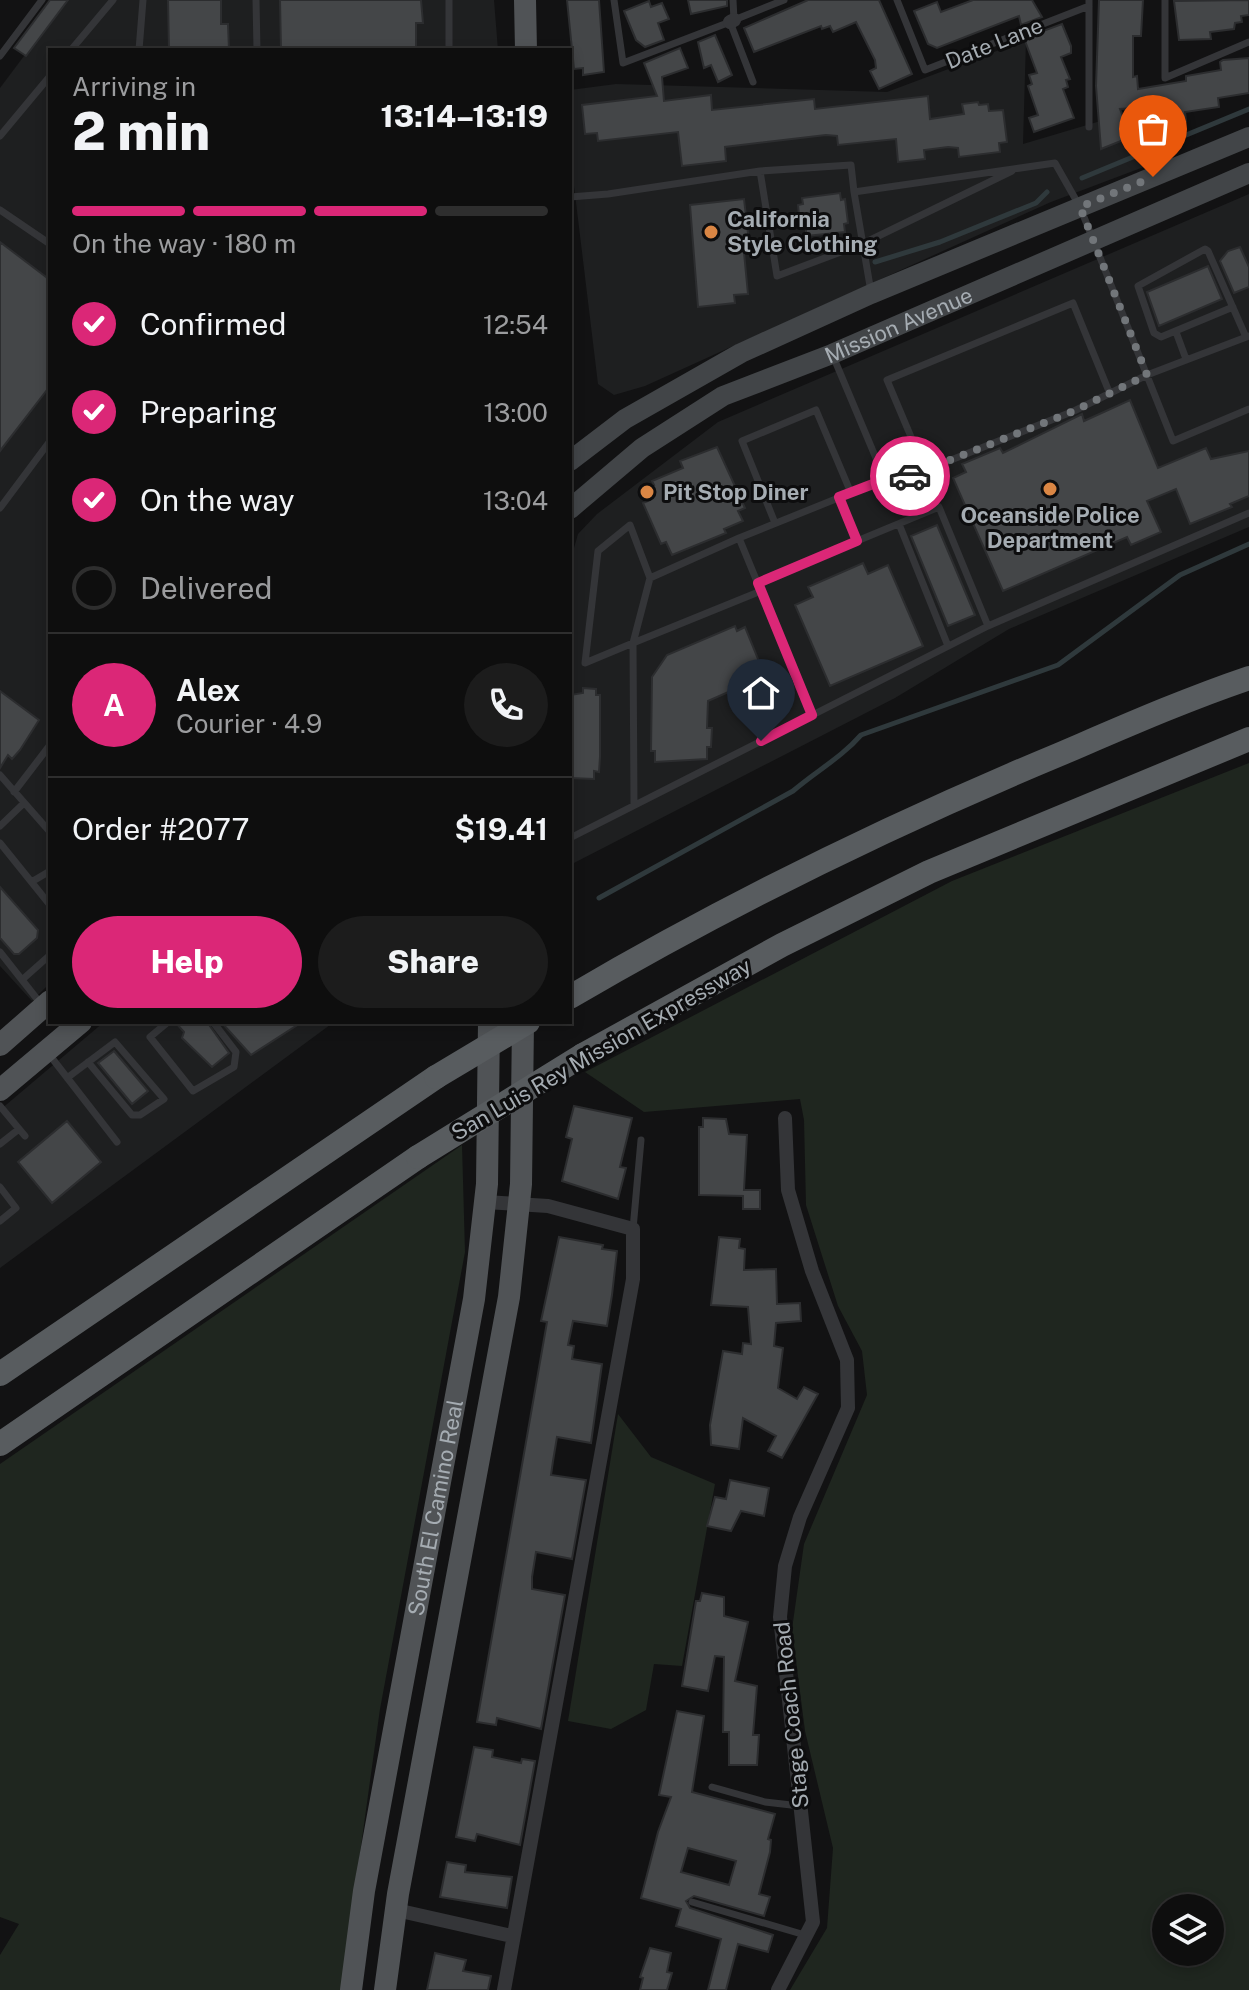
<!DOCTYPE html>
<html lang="en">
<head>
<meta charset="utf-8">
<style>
	:root { --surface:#0e0e0e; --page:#1c1c1c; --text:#f1f3f6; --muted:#9b9c9e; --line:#2e2e2e; --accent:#db2777 }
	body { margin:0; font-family:"Public Sans",sans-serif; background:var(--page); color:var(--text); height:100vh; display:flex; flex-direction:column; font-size:30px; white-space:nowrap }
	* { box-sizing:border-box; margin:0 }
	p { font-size:26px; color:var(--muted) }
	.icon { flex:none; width:44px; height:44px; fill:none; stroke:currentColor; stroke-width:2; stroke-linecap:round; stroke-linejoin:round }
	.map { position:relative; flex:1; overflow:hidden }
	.side { position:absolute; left:48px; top:48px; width:524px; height:976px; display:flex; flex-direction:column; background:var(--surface); border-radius:0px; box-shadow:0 4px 12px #0003,0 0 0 2px var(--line) }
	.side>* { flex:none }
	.controls { position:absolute; left:1152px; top:1894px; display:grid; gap:16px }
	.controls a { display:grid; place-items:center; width:72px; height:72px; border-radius:50%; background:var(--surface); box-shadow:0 4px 12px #0003,0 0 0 2px var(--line); font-size:40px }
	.pin { position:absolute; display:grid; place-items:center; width:68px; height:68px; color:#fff; margin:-82px -34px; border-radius:50% 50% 50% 0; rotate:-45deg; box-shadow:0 0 8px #0007 }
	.pin .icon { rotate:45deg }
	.courier { position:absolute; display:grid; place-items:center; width:80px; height:80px; margin:-40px; border:6px solid #db2777; border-radius:50%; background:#fff; color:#222; box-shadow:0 2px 10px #0007 }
	.head em { font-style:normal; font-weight:800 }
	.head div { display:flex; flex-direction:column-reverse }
	.head { display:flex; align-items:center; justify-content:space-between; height:136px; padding:0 24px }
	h1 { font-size:52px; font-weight:800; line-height:60px }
	.bar { display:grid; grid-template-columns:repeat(4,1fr); gap:12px 8px; align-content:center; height:96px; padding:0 24px }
	.bar i { height:10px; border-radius:6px; background:var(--line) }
	.bar .selected { background:var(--accent) }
	.bar p { grid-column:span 4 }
	.line { display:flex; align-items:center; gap:20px; padding:0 24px; border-top:2px solid var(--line) }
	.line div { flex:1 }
	.round { display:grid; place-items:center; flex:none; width:84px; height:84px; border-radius:42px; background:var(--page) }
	ol { padding:0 24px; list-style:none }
	li { display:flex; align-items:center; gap:24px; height:88px }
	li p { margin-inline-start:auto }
	li .icon { padding:8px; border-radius:50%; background:var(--accent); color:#fff; stroke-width:4 }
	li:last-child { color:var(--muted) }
	li i { width:44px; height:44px; border:4px solid var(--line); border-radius:50% }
	.action { display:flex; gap:16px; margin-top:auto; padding:16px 24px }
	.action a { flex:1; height:92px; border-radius:48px; background:var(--accent); color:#fff; font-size:32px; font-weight:800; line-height:92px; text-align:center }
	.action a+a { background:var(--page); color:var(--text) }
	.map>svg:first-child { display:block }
</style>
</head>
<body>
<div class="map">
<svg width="1249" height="1990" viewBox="0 0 1249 1990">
	<rect width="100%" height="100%" fill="#121213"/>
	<!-- built -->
	<path fill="#1e1f20" d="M66,0H494L498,50H50V983L32,1001L0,966V88Z
		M1026,40L1023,144L1114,117L1147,121L1149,165L1051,202L645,386L614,395L598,384L570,153V90L616,84L887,92Z
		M1249,194V527L1009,629L895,698L570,865V562L578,534L597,514L718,422Z
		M104,1022H334L0,1268V1110Z"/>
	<!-- green -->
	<path fill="#1f261f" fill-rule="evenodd" d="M1249,763V1990H790L827,1928L833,1848L805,1731L792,1629L804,1544L867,1395L862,1351L838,1306L806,1205L804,1120L800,1099L644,1112L585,1072L952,881ZM1166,1908H1210V1952H1166Z
		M462,1145L465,1252L380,1709L341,1990H0V1955L19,1924L0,1917V1464Z
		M618,1414L651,1457L715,1484L682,1666L654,1664L646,1710L611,1729L568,1721Z"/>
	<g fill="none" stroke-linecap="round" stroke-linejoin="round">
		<!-- stream -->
		<path stroke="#2f393c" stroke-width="5" d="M1082,178L1249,109
			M875,262L940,242L1036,203L1047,192
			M599,898L793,791C816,771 841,758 861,735L1058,665L1180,575L1249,544"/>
	</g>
	<!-- building -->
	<path fill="#444648" stroke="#2c2d2f" stroke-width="2" fill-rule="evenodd" d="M50,0H68L26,56L14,48Z
		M168,0H221V24H228L229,50H169Z
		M280,0H421L423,23H416V50H281Z
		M567,0H599L604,72L583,75V68L574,69Z
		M688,0H727V6L691,14Z
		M808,0H879L912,74L879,89L870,71L876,68L875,60L856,22L833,32L830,26L822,29L821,26L754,52L744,28Z
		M973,0H1032L1042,17L1021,25L1019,16L937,48L928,44L914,11L937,2L941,12Z
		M1099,0H1143L1141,36H1133V77L1137,76L1138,89L1186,81V76L1221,70L1220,62L1223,60L1249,58V93L1218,98L1219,107L1185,112L1186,121L1176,124L1154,126L1152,107L1120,109L1131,137L1101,149L1096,86Z
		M1249,0V15L1241,16L1242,22L1235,23L1234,29L1210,32L1211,39L1179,40L1174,1Z
		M649,1L651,7L662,3L669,19L658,23L664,40L645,47L636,40L624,11Z
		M1062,24L1071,46V53L1061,57L1070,79L1066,80L1068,87L1063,89L1074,118L1034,132L1029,118L1038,115L1028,86L1032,84L1029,75L1037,73L1024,38Z
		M715,35L732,75L718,82L711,65L704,68L698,42Z
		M680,48L688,68L662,77L664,101L711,95L712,110L814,99L815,109L928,96L930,119L964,114L962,104L978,102L979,105L988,104L989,111L1003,110L1007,142L999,143L1000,152L959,157L958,148L948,147L924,150L925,159L898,162L896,139L838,145L837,136L826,135L725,147L726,161L682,166L678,132L598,141L597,133L585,134L582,105L657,96L644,63Z
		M840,193L841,200L845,199L848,223L844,224L845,232L806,236V228H800L798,205L803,204L802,198Z
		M744,199L749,242H743L748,294L734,295L735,303L698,307L690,205Z
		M0,242L50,280V386L0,451Z
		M1240,247L1249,267V287L1234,293L1220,261L1228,251Z
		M1208,266L1222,299L1159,326L1147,292Z
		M1130,400L1158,468L1206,448L1211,459L1249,451V496L1230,504L1232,507L1190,524L1176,489L1147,501L1161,532L1131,545L1127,537L1003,591L953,478L966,472L962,464L1000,448L1003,453L1082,414L1084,421Z
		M717,447L745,508L738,511L743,521L724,529L726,533L672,555L666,542L661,544L643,503L648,501L643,489L654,485L652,481L683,468L680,461Z
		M937,525L975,615L948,626L911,536Z
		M863,563L868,574L888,565L923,646L830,686L795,605L813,597L808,587Z
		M735,626L737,631L745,627L765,676L708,701L707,728H712L711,747H707V759L655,762V751H651L652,677L667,655Z
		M583,688L596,689V695H600V757L599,772L594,771V779L570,778V695L583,693Z
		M0,691L39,720L20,750L12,759L8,755L0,768Z
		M0,887L38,930L37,938L19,954H14L0,938Z
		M175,1022H207L229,1053L212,1067L182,1038L184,1032Z
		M221,1022H302L251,1055Z
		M114,1051L148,1091L132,1104L98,1063Z
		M574,1106L632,1118L620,1167L626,1168L618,1199L562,1181L572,1139L566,1137Z
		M703,1118L726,1119L729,1134L747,1135L744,1190H760V1209H743V1196L699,1195V1127H703Z
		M67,1121L101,1162L52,1203L18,1162Z
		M559,1237L603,1245L602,1249L617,1251L612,1295L607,1326L573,1321L568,1345L574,1346L572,1359L602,1364L591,1443L557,1437L553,1461L551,1475L586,1480L572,1559L536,1552L532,1577V1589L565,1595L541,1729L497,1718L496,1725L477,1722L547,1322L541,1321Z
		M719,1237L740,1239L739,1248L745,1249L744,1270L776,1269L777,1304L800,1303L801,1321L776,1323L774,1346L783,1348L778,1388L797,1399L804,1387L818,1394L782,1458L768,1451L776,1436L743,1418L739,1449L711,1445L710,1425L723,1351L742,1354L743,1343L751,1344L748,1307L711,1305Z
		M730,1480L769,1488L764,1516L741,1511L731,1531L707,1526L715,1497L726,1499Z
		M702,1593L724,1597V1616L748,1622L735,1681L757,1686L753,1735H759L757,1765H729V1732H723L724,1657L715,1656L708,1691L682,1686L696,1601H700Z
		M677,1711L704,1716L692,1792L775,1814L768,1839L771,1840L770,1852L759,1894L770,1897L764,1916L694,1896L686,1901L690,1908L773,1935L768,1952L738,1944L726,1990H708L721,1939L676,1926L681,1909L641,1898L658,1832L671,1797L659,1795ZM688,1848L736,1861L729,1885L681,1872Z
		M474,1747L493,1750L492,1757L521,1763L522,1759L535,1761L520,1845L477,1834L475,1841L456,1837Z
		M447,1862L466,1865L465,1872L512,1877L507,1908L440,1897Z
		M650,1948L671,1953L667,1972L672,1973L667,1990H640L643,1978L640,1977Z
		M435,1953L466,1960L463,1971L491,1976L488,1990H427Z"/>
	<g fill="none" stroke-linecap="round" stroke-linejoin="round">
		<!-- service -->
		<path stroke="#343538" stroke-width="7" d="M256,0L257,50
			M449,0V50
			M614,0L623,63L730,22L753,82
			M733,0L734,20L784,0
			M897,0L925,70L1089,6
			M1089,0V127
			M1165,0V78L1249,42
			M71,50L113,0
			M139,50L143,0
			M0,56L42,0
			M0,136L50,76
			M854,192L851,165L760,171L777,276L862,244L1012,171
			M570,197L608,194L760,171
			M0,210L50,244
			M871,292L854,192L1055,163L1080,207L1173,441L1249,409
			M1233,307L1161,337L1154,333L1138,286L1205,249L1208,251L1246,337
			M1176,332L1186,359
			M833,356L886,482
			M925,470L887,380L1073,303L1110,394
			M0,508L50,441
			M775,523L742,441L816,410L851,493
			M899,524L948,646
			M857,541L939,507L988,626
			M650,578L630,525L598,551L585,663L633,643L650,578L739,538
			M758,583L857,541L839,497
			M812,715L739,538L873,484L901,480L1074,411L1147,375L1249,336
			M0,775L50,832
			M14,792L50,745
			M634,805L633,643L761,591
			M0,826L24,803
			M570,838L988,626L1249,513
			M0,843L50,905
			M33,881L50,871
			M0,952L41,1004
			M23,979L50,955
			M168,1022L150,1037L193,1091L234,1067L236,1052L213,1022
			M48,1053L117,1142
			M67,1078L115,1042L164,1099L140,1115H132L88,1062
			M0,1106L25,1136
			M0,1144L19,1129
			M0,1187L16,1208L0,1221
			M633,1229L641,1140
			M712,1787L765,1802L800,1806
			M692,1902L805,1935"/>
		<!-- minor -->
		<path stroke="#343538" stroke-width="14" d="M730,22L734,20
			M485,1202L548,1206L633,1229V1279L504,1990
			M396,1910L512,1936
			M778,1990L813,1922L780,1617L785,1566L800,1517L848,1408L847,1360L812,1271L788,1190L785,1118"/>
		<!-- secondary -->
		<g stroke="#424548" stroke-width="20">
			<path d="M570,461L625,419L741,353L871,294L1249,137"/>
			<path id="s1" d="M570,509L642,448L723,396L832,354L1249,173"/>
		</g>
		<!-- primary -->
		<g stroke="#505356" stroke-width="22">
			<path d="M525,0L526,50"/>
			<path d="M0,1045L50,1001"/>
			<path d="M0,1090L81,1022"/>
			<path id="s2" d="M351,1990L364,1891L474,1299L487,1184L489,1022"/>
			<path d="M385,1990L398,1894L509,1297L521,1184L523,1022"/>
		</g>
		<!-- trunk -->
		<path stroke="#585c5f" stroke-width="24" d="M570,997C727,905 890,825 1058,755C1121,728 1184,700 1249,678
			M583,1055L782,945L929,872L1249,739
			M0,1374L436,1077
			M0,1444L418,1157"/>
		<!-- trunk-bridge -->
		<path stroke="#585c5f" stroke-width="24" d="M436,1077L528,1022
			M418,1157L583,1055"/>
	</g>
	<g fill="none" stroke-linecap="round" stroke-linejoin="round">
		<!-- done -->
		<path stroke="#72767a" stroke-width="8" stroke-dasharray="0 14.4" d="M910,476L1074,411L1147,375L1080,207L1153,177"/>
		<!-- route -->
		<path stroke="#db2777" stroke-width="10" d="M761,741L812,715L758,583L857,541L839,497L873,484L910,476"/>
	</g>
	<!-- markers -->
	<g fill="#da8644" stroke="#0d0d0e" stroke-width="3">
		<circle cx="711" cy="232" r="8"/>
		<circle cx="1050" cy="489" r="8"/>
		<circle cx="647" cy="492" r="8"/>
	</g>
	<g text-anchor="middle" stroke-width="6" stroke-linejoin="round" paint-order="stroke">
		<!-- street labels -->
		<g font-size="22" fill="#a5acb2" stroke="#0d0d0e">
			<text transform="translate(994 43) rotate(-22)" y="8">Date Lane</text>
			<text dy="8" stroke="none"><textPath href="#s1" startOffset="380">Mission Avenue</textPath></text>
			<text transform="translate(601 1049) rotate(-30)" y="8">San Luis Rey Mission Expressway</text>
			<text dy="8" stroke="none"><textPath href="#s2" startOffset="490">South El Camino Real</textPath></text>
			<text transform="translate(791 1715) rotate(-96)" y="8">Stage Coach Road</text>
		</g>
		<!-- poi labels -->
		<g font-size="22" font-weight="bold" fill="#a5acb2" stroke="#0d0d0e" text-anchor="start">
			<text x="727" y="227">California<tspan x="727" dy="25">Style Clothing</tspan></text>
			<text x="663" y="500">Pit Stop Diner</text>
			<text x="1050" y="523" text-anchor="middle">Oceanside Police<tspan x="1050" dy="25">Department</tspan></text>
		</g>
	</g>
</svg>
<div class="controls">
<a><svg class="icon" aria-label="layers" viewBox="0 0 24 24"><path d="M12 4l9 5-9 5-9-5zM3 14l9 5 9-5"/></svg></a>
</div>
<div class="pin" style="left:1153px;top:177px;background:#ea580c"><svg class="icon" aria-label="bag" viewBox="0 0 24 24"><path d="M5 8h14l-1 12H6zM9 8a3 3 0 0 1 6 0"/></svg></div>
<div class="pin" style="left:761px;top:741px;background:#1f2937"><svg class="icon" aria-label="home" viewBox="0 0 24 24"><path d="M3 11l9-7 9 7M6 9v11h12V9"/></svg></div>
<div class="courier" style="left:910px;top:476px"><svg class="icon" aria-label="car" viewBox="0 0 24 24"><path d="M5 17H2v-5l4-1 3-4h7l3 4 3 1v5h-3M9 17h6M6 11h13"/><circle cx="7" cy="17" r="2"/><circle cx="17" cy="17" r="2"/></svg></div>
<section class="side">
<div class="head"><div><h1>2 min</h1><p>Arriving in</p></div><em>13:14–13:19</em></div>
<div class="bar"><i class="selected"></i><i class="selected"></i><i class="selected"></i><i></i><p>On the way · 180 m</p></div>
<ol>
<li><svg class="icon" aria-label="check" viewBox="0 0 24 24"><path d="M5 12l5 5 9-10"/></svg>Confirmed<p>12:54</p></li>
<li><svg class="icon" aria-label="check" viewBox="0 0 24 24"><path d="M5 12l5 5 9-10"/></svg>Preparing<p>13:00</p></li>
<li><svg class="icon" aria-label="check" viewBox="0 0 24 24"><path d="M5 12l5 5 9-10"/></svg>On the way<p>13:04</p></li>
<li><i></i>Delivered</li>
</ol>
<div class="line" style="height:144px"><b class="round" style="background:var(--accent);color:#fff">A</b><div><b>Alex</b><p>Courier · 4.9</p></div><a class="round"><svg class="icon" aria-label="phone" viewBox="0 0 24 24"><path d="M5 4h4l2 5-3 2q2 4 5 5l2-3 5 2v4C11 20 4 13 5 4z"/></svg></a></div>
<div class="line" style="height:104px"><div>Order #2077</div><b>$19.41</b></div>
<div class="action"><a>Help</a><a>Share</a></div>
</section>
</div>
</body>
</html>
